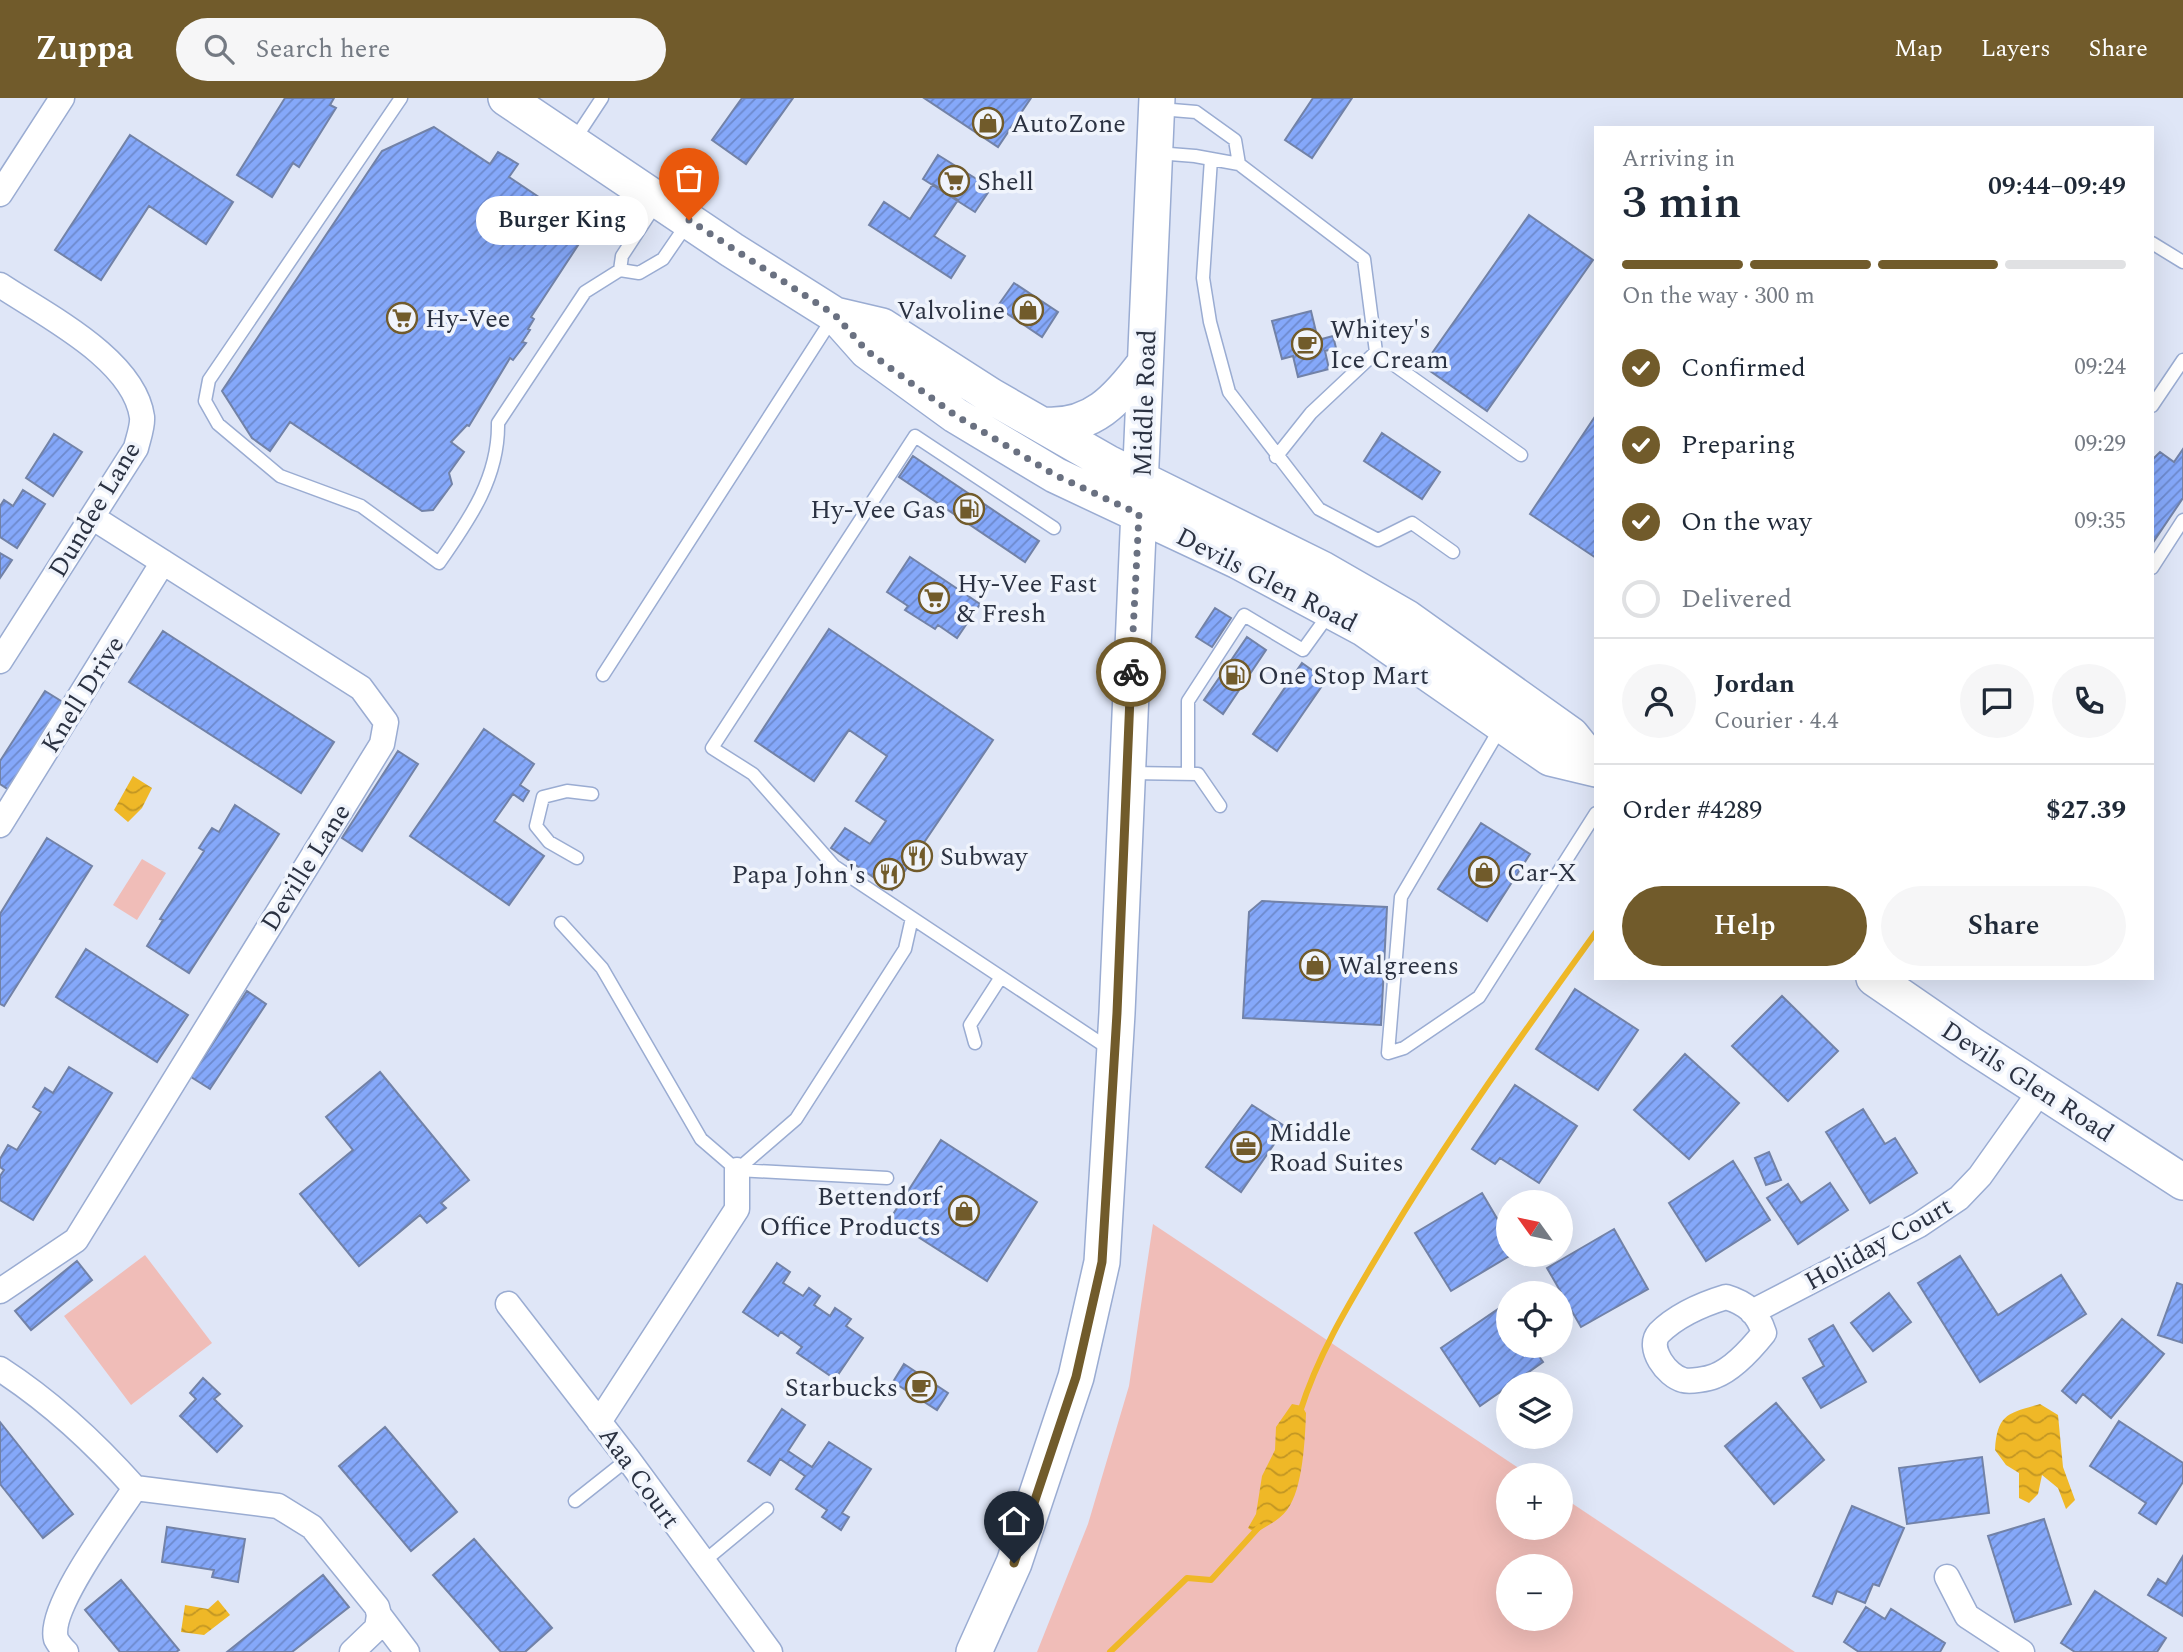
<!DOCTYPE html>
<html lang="en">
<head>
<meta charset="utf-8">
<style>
	:root { --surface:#fff; --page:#f6f6f7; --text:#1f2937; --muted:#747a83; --line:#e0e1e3; --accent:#715b2b }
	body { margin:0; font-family:Spectral,serif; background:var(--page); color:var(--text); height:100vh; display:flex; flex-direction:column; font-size:26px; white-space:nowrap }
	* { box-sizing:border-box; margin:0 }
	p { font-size:23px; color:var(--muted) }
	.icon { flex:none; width:38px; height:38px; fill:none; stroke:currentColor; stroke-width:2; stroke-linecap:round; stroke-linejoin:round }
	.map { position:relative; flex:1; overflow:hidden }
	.sheet { position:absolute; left:1594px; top:28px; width:560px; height:854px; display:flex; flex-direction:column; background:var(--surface); border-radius:0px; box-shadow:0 7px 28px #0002 }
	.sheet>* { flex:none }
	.needle { width:46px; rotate:303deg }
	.controls { position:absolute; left:1496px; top:1092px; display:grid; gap:14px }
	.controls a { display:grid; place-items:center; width:77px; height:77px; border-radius:50%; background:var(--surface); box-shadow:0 7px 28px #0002; font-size:35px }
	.pin { position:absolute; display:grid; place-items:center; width:60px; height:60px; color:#fff; margin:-72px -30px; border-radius:50% 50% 50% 0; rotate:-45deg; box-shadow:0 0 7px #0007 }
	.pin .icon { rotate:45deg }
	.courier { position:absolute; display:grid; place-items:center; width:70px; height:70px; margin:-35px; border:5px solid #715b2b; border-radius:50%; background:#fff; color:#222; box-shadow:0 2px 9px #0007 }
	.bubble { position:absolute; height:49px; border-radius:24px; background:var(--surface); box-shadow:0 7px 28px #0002; font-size:23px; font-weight:600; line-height:49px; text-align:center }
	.head em { font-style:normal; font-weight:600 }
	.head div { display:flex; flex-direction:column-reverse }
	.head { display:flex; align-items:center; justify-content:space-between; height:119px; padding:0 28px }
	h1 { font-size:46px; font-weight:600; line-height:52px }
	.bar { display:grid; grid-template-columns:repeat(4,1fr); gap:10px 7px; align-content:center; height:84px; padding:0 28px }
	.bar i { height:9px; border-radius:5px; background:var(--line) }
	.bar .selected { background:var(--accent) }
	.bar p { grid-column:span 4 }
	.line { display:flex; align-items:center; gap:18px; padding:0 28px; border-top:2px solid var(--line) }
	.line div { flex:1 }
	.round { display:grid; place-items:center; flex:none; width:74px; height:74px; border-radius:37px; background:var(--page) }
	ol { padding:0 28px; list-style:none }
	li { display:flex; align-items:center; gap:21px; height:77px }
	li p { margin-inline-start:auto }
	li .icon { padding:7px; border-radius:50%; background:var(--accent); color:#fff; stroke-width:4 }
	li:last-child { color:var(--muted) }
	li i { width:38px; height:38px; border:4px solid var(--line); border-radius:50% }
	.action { display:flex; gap:14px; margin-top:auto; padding:14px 28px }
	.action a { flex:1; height:80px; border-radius:42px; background:var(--accent); color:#fff; font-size:28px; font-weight:600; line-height:80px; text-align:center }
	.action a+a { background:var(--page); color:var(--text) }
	header { display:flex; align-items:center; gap:42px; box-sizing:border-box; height:98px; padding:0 35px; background:var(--accent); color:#fff }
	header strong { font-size:33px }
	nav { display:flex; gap:38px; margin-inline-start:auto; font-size:24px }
	.search { width:490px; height:63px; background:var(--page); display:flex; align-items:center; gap:18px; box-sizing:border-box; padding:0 24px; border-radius:38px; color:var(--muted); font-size:26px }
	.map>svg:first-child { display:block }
</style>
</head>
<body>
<header>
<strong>Zuppa</strong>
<div class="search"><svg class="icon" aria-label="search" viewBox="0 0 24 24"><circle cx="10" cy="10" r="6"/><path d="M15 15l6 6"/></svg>Search here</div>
<nav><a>Map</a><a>Layers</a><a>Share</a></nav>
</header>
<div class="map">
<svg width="2183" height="1554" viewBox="0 0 2183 1554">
	<defs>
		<pattern id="water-waves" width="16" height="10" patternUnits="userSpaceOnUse" patternTransform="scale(1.75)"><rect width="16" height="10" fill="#efb827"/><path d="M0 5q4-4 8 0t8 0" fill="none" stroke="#c29623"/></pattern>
		<pattern id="building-hatch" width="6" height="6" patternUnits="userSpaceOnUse" patternTransform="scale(1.75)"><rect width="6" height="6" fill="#85a8fa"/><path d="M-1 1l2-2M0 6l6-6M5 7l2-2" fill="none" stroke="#6d89cc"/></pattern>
	</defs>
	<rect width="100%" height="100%" fill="#dfe6f7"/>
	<!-- grass -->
	<path fill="#f0bdb8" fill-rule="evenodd" d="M142,761L166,775L137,822L113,807Z
		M1153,1126L1529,1377H1508V1430H1561V1398L1795,1554H1037L1088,1426L1129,1288ZM1508,1468H1561V1521H1508Z
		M145,1157L212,1245L131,1307L64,1218Z"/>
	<!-- water -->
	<path fill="url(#water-waves)" d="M133,678L152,690L142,710L128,724L114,712Z
		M1292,1306L1302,1308L1306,1315C1305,1341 1303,1391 1287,1412C1280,1422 1266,1428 1256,1435L1248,1430L1256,1416L1262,1378L1275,1352L1276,1329Z
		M2040,1306L2058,1317L2063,1369L2075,1402L2066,1411L2058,1390L2042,1377L2038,1396L2029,1405L2019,1400V1375L2006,1367L1995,1352C1997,1316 2008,1315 2040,1306Z
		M218,1502L230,1517L204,1537L181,1534L185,1507L208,1511Z"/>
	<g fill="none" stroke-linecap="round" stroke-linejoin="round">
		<!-- stream -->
		<path stroke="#efb827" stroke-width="6" d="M1300,1314C1318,1256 1350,1204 1381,1152C1446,1042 1521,938 1596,834
			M1110,1554L1187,1480L1211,1482L1259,1429"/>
	</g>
	<!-- building -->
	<path fill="url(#building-hatch)" stroke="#7282a7" stroke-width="2" d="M285,0H334L330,7L336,10L299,69L293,65L272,99L237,77Z
		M742,0H793L746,66L712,42Z
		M924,0H1031L998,49Z
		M1313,0H1352L1312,60L1285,42Z
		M434,29L490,66L498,54L518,66L509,79L588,132L531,219L534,221L528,231L530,232L522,244L526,245L513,262L510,260L469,328L467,327L451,344L464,354L449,375L452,386L433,412L422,413L290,324L270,353L252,340L222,293L382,53Z
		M130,37L233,104L206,146L149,108L101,182L55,152Z
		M938,57L991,90L975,114L923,81Z
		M933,86L958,102L934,138L965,158L951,180L869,127L884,104L910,121Z
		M1529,117L1593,162L1487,313L1423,268Z
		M1014,185L1058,214L1042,239L997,209Z
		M1311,213L1318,242L1333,238L1336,250L1325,253L1329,271L1298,279L1293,258L1282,261L1272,223Z
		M1596,317V460L1530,416Z
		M1382,335L1440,374L1422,401L1364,363Z
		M54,336L82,354L53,398L26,380Z
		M2183,351V400L2152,446V362L2160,354L2174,364Z
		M913,358L1039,443L1025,464L899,379Z
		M23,392L45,406L17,450L0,439V408L4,402L13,408Z
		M0,455L12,462L0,480Z
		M910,459L980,506L957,540L938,527L935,531L905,512L908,508L887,494Z
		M1215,510L1231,520L1212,549L1196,539Z
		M829,531L993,642L892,792L831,750L845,730L870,746L886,723L856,703L887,658L849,632L814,683L755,643Z
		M163,533L334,644L301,695L129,584Z
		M1247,539L1266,552L1223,616L1204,602Z
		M1302,565L1326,582L1277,653L1253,636Z
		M45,593L66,606L9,692L0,686V663Z
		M484,631L534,666L520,687L529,693L523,703L513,696L494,723L544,758L509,807L410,738Z
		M398,653L418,666L362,753L342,740Z
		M235,707L279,736L189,875L147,848L163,822L160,821L204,753L199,750L212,730L219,734Z
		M1481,725L1530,756L1487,823L1438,791Z
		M47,740L92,768L4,908L0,906V816Z
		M1262,803L1387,809L1381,927L1243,920L1249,814Z
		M86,851L188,917L157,964L56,899Z
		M1575,891L1638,932L1598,992L1536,951Z
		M247,893L266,906L210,991L191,979Z
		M1782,898L1838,953L1788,1003L1732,948Z
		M1685,956L1739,1005L1689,1061L1634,1012Z
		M69,969L112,995L33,1122L0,1102V1078L4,1072L0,1069V1061L8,1047L17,1052L41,1014L33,1009L45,990L53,995Z
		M380,974L469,1082L441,1105L446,1110L427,1125L420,1117L359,1168L300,1096L353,1052L326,1019Z
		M1515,987L1577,1028L1539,1085L1500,1060L1495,1066L1472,1051Z
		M1252,1007L1286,1029L1241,1094L1206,1069Z
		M1863,1011L1885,1046L1895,1040L1917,1075L1870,1105L1826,1034Z
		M941,1042L1037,1104L987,1183L890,1121Z
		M1769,1054L1781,1082L1766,1087L1755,1060Z
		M1733,1063L1770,1122L1706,1163L1669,1105Z
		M1830,1085L1848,1112L1798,1146L1767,1100L1788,1086L1801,1105Z
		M1482,1095L1508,1139V1157H1511L1451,1193L1415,1135Z
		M1614,1131L1648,1191L1581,1229L1547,1170Z
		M1960,1158L1998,1217L2061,1177L2086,1216L1980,1284L1918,1185Z
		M77,1163L92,1182L31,1232L15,1213Z
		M777,1165L790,1174L783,1185L803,1198L809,1190L820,1198L814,1207L830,1218L835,1210L851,1221L846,1228L863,1240L835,1281L797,1255L802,1249L781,1234L778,1238L743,1214Z
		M2177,1185L2183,1187V1245L2158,1237Z
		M1889,1195L1911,1224L1873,1253L1851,1225Z
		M1504,1207L1508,1213V1248H1532L1543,1264L1480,1308L1441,1250Z
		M2122,1221L2164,1256L2111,1320L2083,1296L2076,1305L2062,1293Z
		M1833,1227L1866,1284L1821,1310L1803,1280L1824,1268L1809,1241Z
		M904,1266L948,1295L937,1312L893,1284Z
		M203,1280L220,1296L214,1301L242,1328L217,1354L180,1318L196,1301L190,1295Z
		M1776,1305L1824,1362L1774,1406L1725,1348Z
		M782,1311L805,1327L788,1353L812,1369L829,1344L871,1371L842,1415L849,1419L841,1432L822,1419L827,1412L796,1391L805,1378L780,1361L770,1377L748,1363Z
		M2119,1323L2183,1365V1384L2156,1426L2139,1415L2146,1405L2090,1368Z
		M0,1324L73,1416L43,1440L0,1386Z
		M385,1329L457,1414L411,1453L339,1368Z
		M1982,1359L1989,1415L1907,1426L1899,1370Z
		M1852,1408L1904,1430L1879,1488L1873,1486L1865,1505L1837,1493L1832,1506L1813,1498Z
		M2044,1421L2071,1506L2015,1524L1988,1438Z
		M167,1429L245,1441L238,1484L212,1479L214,1472L162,1464Z
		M474,1441L552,1530L525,1554H501L433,1477Z
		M2183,1458V1518L2148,1497L2158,1481L2166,1486Z
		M323,1477L349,1509L292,1554H227Z
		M121,1482L179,1552L176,1554H120L85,1512Z
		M2095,1493L2166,1540L2157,1554H2075L2061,1545Z
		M1866,1509L1885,1521L1891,1511L1945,1545L1940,1554H1859L1844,1544Z"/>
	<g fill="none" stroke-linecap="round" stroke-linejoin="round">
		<!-- service casing -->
		<g stroke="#9aacd2" stroke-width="15">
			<path id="service" d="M401,0L209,282L205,303L218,326L280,378L361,408L439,465C469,422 499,380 498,325L585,194L620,172L639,175L663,161L687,126
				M1160,11L1196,14L1235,42L1239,66
				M573,44L602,0
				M1157,55L1195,58L1239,66L1364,161L1376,254L1311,315L1276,359
				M1211,61L1203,180L1210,224L1229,294L1319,411L1378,442L1412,425L1453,454
				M2152,145L2183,164
				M620,172L622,158L658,103
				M1376,254L1521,357
				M2152,308L2183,262
				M1054,430L915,338L712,650L753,676L834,768L1111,952
				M2152,470L2183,422
				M603,577L834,218
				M1501,629L1401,799L1388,955L1404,950L1479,899L1596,715
				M1129,675L1198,676L1220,708
				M1188,676V603L1244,517L1303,552L1329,516
				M577,760L549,744L536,728L543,699L567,693L592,696
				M561,825L602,870L701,1041L737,1072L887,1080
				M975,945L970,927L1001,879
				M737,1072L796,1021L905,851L912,820
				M575,1403L628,1361
				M702,1465L767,1411"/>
		</g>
		<!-- minor casing -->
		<g stroke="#9aacd2" stroke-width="27">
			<path id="minor" d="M0,96L62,0
				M0,187C45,217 134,261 142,319C143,328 138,341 136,350L0,563
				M0,727L163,464
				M0,1193L76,1142L382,646L386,624L361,590L92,419
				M1726,1199C1746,1205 1758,1215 1764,1235C1752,1250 1733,1271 1715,1278C1708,1281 1690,1284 1683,1282C1667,1278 1646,1250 1659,1235C1676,1218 1703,1206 1726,1199Z
				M508,1206L628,1361L770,1554
				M1752,1214L1919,1127L1959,1100L1980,1078L2041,992
				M0,1271C51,1304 95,1345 135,1390L278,1408L312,1429L377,1509L379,1517L407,1554
				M599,1324L737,1111V1072
				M1947,1479L1967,1518L2022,1554
				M66,1554C63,1551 58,1545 56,1541C47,1510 117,1418 135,1390
				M352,1554L377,1530L379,1517"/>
		</g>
		<!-- secondary casing -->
		<g stroke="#9aacd2" stroke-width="38">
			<path id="secondary" d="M506,0L732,152L835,217L867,253L955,317L1055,377L1238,463L1363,530L1550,660L1596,671
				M835,217L882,228L991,298L1108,365L1322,471L1407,520L1571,637L1596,668
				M1043,327C1092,331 1118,301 1145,265
				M1874,880L1970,946L2183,1084
				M974,1554L1014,1465L1076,1279L1102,1164L1117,915L1157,0"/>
		</g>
		<!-- service -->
		<use href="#service" stroke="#fff" stroke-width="12"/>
		<!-- minor -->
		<use href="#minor" stroke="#fff" stroke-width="24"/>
		<!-- secondary -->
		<use href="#secondary" stroke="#fff" stroke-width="35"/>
	</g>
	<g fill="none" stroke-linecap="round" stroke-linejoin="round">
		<!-- done -->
		<path stroke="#6a7181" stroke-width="7" stroke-dasharray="0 12.6" d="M689,122L835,217L867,253L955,317L1055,377L1139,416L1131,574"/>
		<!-- route -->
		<path stroke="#715b2b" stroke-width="9" d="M1014,1465L1076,1279L1102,1164L1117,915L1131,574"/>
	</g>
	<!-- icons -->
	<defs>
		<g id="shop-ring" transform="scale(1.575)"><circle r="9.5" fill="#f0f4fc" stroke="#715b2b" stroke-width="1.5"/><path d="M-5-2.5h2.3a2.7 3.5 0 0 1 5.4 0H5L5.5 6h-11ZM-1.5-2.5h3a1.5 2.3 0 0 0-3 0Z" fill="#715b2b"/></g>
		<g id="supermarket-ring" transform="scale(1.575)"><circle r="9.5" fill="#f0f4fc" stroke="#715b2b" stroke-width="1.5"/><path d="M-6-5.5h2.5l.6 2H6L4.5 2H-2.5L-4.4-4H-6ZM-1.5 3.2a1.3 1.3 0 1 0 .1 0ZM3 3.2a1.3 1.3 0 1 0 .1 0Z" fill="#715b2b"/></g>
		<g id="cafe-ring" transform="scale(1.575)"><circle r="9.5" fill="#f0f4fc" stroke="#715b2b" stroke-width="1.5"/><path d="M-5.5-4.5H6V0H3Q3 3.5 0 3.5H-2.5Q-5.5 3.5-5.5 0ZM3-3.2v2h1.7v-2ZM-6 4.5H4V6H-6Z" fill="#715b2b"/></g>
		<g id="fuel-ring" transform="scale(1.575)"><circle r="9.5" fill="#f0f4fc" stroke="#715b2b" stroke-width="1.5"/><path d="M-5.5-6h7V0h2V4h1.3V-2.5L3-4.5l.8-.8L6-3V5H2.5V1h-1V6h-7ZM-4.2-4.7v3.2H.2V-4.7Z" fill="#715b2b"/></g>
		<g id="restaurant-ring" transform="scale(1.575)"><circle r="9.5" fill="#f0f4fc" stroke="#715b2b" stroke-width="1.5"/><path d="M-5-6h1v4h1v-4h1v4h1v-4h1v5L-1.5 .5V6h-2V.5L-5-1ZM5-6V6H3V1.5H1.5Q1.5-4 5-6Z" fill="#715b2b"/></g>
		<g id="office-ring" transform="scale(1.575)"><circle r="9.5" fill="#f0f4fc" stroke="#715b2b" stroke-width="1.5"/><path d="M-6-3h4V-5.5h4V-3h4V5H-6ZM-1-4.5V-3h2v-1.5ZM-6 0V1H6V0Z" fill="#715b2b"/></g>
	</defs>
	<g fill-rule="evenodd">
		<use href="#shop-ring" x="988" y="25"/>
		<use href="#supermarket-ring" x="954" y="83"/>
		<use href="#shop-ring" x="1028" y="212"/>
		<use href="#supermarket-ring" x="402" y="220"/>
		<use href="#cafe-ring" x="1307" y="246"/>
		<use href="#fuel-ring" x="969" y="411"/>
		<use href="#supermarket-ring" x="934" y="500"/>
		<use href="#fuel-ring" x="1235" y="577"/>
		<use href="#restaurant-ring" x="917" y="758"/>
		<use href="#shop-ring" x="1484" y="774"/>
		<use href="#restaurant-ring" x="889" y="776"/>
		<use href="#shop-ring" x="1315" y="867"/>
		<use href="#office-ring" x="1246" y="1049"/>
		<use href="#shop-ring" x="964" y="1113"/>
		<use href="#cafe-ring" x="921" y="1289"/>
	</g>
	<g text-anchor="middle" stroke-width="7" stroke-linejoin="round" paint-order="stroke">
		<!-- poi labels -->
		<g font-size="26" fill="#2b3242" stroke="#f0f4fc" text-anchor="start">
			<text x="1011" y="34">AutoZone</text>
			<text x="977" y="92">Shell</text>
			<text x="1005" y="221" text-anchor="end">Valvoline</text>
			<text x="425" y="229">Hy-Vee</text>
			<text x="1330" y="240">Whitey's<tspan x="1330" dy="30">Ice Cream</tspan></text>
			<text x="946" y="420" text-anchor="end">Hy-Vee Gas</text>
			<text x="957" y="494">Hy-Vee Fast<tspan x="957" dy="30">&amp; Fresh</tspan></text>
			<text x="1258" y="586">One Stop Mart</text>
			<text x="940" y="767">Subway</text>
			<text x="1507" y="783">Car-X</text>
			<text x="866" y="785" text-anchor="end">Papa John's</text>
			<text x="1338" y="876">Walgreens</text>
			<text x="1269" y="1043">Middle<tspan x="1269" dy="30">Road Suites</tspan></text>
			<text x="941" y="1107" text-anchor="end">Bettendorf<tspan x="941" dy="30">Office Products</tspan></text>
			<text x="898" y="1298" text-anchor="end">Starbucks</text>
		</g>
		<!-- street labels -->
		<g font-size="26" fill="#2b3242" stroke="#f0f4fc">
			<text transform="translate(1144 305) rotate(-88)" y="9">Middle Road</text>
			<text transform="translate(94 411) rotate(-59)" y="9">Dundee Lane</text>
			<text transform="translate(1267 481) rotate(27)" y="9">Devils Glen Road</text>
			<text transform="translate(82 596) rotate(-58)" y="9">Knell Drive</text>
			<text transform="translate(305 769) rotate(-58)" y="9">Deville Lane</text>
			<text transform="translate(2028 983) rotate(33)" y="9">Devils Glen Road</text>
			<text transform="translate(1878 1145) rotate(-29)" y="9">Holiday Court</text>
			<text transform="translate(640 1379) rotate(54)" y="9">Aaa Court</text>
		</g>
	</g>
</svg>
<div class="controls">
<a><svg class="needle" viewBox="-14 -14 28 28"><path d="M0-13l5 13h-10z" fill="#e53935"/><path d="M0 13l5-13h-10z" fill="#747a83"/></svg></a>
<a><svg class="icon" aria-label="locate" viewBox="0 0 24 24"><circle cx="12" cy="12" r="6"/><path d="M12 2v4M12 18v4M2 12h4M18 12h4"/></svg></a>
<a><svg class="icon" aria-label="layers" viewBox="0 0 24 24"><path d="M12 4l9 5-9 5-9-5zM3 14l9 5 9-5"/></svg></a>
<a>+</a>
<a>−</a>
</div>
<div class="pin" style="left:689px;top:122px;background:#ea580c"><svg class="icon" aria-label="bag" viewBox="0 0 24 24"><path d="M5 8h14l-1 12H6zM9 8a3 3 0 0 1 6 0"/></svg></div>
<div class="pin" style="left:1014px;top:1465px;background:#1f2937"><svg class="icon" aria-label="home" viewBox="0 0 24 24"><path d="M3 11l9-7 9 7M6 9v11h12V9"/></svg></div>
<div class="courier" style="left:1131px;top:574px"><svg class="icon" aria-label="bike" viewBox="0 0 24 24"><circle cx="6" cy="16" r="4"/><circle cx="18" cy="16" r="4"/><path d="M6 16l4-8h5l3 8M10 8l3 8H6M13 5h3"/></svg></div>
<div class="bubble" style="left:476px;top:98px;width:172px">Burger King</div>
<section class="sheet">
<div class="head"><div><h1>3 min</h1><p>Arriving in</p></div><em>09:44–09:49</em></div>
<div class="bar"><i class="selected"></i><i class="selected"></i><i class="selected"></i><i></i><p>On the way · 300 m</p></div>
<ol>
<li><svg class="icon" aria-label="check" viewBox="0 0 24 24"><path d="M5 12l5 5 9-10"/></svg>Confirmed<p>09:24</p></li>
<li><svg class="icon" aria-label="check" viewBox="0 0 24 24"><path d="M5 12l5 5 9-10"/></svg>Preparing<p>09:29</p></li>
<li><svg class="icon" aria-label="check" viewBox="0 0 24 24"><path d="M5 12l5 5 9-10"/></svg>On the way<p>09:35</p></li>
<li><i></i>Delivered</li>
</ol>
<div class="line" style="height:126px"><a class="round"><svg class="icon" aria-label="person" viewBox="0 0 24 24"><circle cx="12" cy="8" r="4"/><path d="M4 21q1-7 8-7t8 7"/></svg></a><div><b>Jordan</b><p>Courier · 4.4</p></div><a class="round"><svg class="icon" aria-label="chat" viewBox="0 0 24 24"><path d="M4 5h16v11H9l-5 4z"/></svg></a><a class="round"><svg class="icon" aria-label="phone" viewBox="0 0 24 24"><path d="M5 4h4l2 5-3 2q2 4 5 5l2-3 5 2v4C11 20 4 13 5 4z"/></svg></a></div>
<div class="line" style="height:91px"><div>Order #4289</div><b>$27.39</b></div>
<div class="action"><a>Help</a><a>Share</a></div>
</section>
</div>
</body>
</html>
